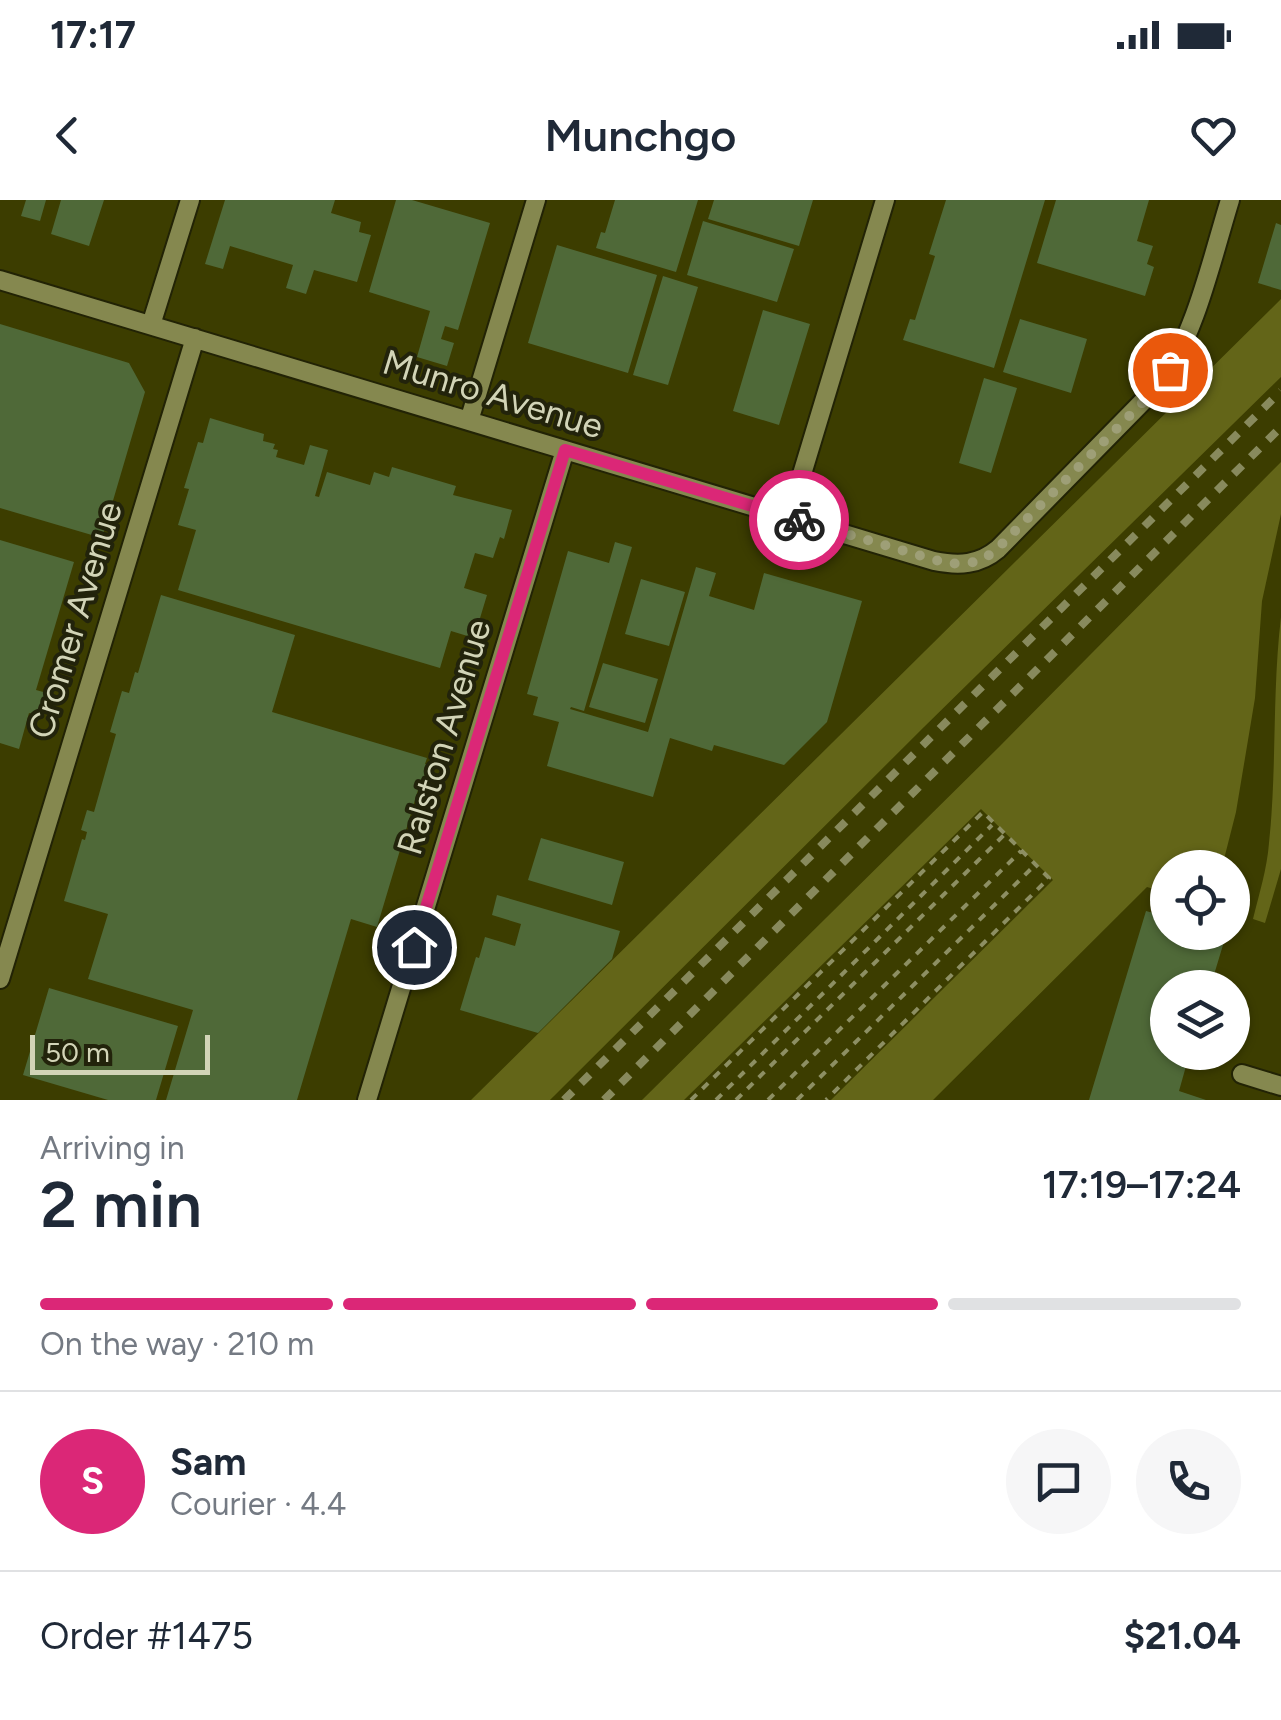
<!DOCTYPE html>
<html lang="en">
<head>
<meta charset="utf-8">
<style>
	:root { --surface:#fff; --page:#f6f6f7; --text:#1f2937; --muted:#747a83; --line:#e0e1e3; --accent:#db2777 }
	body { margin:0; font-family:Figtree,sans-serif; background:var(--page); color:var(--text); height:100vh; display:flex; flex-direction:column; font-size:38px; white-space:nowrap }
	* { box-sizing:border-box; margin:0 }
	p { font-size:32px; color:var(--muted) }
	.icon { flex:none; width:55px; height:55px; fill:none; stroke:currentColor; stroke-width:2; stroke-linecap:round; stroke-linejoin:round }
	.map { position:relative; height:900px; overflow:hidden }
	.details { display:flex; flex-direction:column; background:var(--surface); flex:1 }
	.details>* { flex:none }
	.buttons { position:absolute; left:1150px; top:650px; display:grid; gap:20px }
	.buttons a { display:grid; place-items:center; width:100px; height:100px; border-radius:50%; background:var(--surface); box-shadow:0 2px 8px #0004; font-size:50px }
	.scale { position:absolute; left:30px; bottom:25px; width:180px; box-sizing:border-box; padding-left:10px; border:5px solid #d2d4b7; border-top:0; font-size:28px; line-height:35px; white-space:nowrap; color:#d2d4b7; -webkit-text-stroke:8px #22230b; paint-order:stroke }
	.pin { position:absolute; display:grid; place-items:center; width:85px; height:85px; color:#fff; margin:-42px; border:5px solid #fff; border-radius:50%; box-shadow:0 2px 10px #0007 }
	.courier { position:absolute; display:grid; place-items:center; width:100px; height:100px; margin:-50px; border:8px solid #db2777; border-radius:50%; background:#fff; color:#222; box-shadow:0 2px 12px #0007 }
	.headline em { font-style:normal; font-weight:600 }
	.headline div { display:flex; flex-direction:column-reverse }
	.headline { display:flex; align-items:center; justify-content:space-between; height:170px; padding:0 40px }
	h1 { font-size:65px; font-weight:600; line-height:75px }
	.bar { display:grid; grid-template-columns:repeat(4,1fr); gap:15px 10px; align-content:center; height:120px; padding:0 40px }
	.bar i { height:12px; border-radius:8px; background:var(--line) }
	.bar .on { background:var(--accent) }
	.bar p { grid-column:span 4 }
	.line { display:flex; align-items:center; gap:25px; padding:0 40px; border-top:2px solid var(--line) }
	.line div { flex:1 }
	.round { display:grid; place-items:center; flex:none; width:105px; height:105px; border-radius:52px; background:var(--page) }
	.status { display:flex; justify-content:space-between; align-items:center; height:70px; padding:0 50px; background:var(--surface); direction:ltr }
	.status svg { height:28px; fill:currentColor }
	header { display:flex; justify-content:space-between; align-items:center; height:130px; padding:0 40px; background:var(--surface); font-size:45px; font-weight:600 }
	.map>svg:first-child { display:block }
</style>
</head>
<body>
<div class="status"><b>17:17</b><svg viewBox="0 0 49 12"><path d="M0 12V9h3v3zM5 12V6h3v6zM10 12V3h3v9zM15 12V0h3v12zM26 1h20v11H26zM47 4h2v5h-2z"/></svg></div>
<header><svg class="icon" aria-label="back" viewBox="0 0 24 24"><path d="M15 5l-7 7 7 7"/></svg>Munchgo<svg class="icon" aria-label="heart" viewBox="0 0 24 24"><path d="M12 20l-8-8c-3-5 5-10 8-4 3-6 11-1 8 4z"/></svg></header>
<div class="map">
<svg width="1281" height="900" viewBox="0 0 1281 900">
	<rect width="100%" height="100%" fill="#3c3d00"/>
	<!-- green -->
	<path fill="#636518" d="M1281,99V177L924,527L550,900H471Z
		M1281,262V314L1262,401L1255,498L1236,612L1222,667L1168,668L1167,693L1147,687L933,900H831L1053,680L981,609L684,900H642L999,547Z
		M1281,417V669L1265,723L1253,719C1259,694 1267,669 1269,643C1277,568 1272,492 1281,417Z"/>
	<!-- building -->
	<path fill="#4f6938" d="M26,0H46L40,21L21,16Z
		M61,0H104L89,46L51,34Z
		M225,0H335L331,13L361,22L359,32L371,35L357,82L314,70L306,94L286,88L293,65L230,46L223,69L205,64Z
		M396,0H412L490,23L458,130L445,126L441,139L454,143L447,166L417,157L430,111L369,92Z
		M615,0H698L676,72L596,48L601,32L605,33Z
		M714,0H813L799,46L708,19Z
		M946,0H1045L994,168L903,140L910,119L915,120L935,56L929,54Z
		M1056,0H1149L1137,41L1153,46L1147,64L1154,67L1145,96L1037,63Z
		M703,21L794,49L777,102L687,75Z
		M1276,23L1281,25V90L1258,83Z
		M557,45L657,75L628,173L528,143Z
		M663,76L698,87L668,185L633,175Z
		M763,110L810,124L779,225L733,211Z
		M1020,119L1087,139L1071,193L1003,172Z
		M0,124L129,163L145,192L102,338L0,308Z
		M984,178L1017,188L991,273L959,263Z
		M210,218L264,234L263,241L275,244L273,249L278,250L276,257L304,265L310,245L328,250L315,296L319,297L327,272L370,285L374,272L389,277L392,267L456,286L453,295L512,310L504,339L500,337L493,358L475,353L464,388L487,395L474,438L451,431L440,468L178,390L196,330L178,325L189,289L184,288L198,242L203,243Z
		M0,340L74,362L36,490L47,493L41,516L29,513L19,549L0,543Z
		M615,342L632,347L584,511L571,507L570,509L648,532L696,367L716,373L709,396L754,410L764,373L862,401L827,522L784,565L714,545L712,551L670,538L653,597L547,566L559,522L533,515L538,497L527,494L568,351L609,363Z
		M641,379L685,392L669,446L625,434Z
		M161,395L295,435L272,512L427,558L425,564L433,566L425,591L418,590L377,727L351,719L297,900H166L193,810L88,779L108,714L64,701L82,639L85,640L87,632L81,630L87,610L94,612L116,534L110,532L122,491L129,493L135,472L138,473Z
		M603,463L658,479L645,523L589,507Z
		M541,638L624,662L612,705L528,680Z
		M497,695L620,731L612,759L538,833L460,810L476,757L479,758L485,737L515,746L521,724L492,715Z
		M1146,711L1168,717V732H1217L1226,735L1210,788H1168V852H1190L1179,891L1206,900H1089Z
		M49,788L178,826L156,900H108L23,875Z"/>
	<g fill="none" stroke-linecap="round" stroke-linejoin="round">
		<!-- minor casing -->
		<g stroke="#222305" stroke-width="22">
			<path id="minor" d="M0,80L934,361C959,366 979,365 998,349L1159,185C1195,137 1212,58 1230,0
				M151,125L190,0
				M469,221L536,0
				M789,317L885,0
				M0,779L195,138
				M1242,874L1281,886
				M367,900L565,250"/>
		</g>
		<!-- path -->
		<path stroke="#8d8f63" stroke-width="4" stroke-dasharray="8 8" stroke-linecap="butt" d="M691,900L983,612L1049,678L826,900
			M716,900L992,625
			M736,900L1005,634
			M768,900L1021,651
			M797,900L1035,665"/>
		<!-- minor -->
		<use href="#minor" stroke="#85884f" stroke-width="18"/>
		<!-- rail -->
		<path stroke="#888a5d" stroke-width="8" stroke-dasharray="12 12" stroke-linecap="butt" d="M564,900L1281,191
			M604,900L1281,227"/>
	</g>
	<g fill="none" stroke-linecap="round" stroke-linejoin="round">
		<!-- done -->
		<path stroke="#9e9f77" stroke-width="10" stroke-dasharray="0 18" d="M799,320L949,364L976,362L984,359L998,348L1159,186L1170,170"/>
		<!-- route -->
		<path stroke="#db2777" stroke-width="12" d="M414,747L565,250L799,320"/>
	</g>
	<g text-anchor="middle" stroke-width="8" stroke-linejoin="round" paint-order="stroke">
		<!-- street labels -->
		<g font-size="35" fill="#d2d4b7" stroke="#22230b">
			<text transform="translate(493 194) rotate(17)" y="12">Munro Avenue</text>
			<text transform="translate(75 420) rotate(-73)" y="12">Cromer Avenue</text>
			<text transform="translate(444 537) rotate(-73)" y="12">Ralston Avenue</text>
		</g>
	</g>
</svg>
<div class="buttons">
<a><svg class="icon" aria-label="locate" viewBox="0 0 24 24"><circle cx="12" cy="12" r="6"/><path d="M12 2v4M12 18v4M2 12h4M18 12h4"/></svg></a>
<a><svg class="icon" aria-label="layers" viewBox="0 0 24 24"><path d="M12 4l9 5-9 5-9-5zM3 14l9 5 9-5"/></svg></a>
</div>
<div class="scale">50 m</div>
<div class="pin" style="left:1170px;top:170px;background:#ea580c"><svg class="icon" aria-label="bag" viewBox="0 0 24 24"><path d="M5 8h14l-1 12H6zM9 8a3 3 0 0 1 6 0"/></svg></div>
<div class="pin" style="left:414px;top:747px;background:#1f2937"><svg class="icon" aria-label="home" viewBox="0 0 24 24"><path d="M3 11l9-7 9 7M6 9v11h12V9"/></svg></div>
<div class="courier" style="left:799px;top:320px"><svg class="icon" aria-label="bike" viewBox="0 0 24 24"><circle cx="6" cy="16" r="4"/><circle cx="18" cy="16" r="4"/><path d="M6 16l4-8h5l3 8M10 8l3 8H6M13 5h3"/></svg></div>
</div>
<section class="details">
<div class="headline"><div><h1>2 min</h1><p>Arriving in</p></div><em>17:19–17:24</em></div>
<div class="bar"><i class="on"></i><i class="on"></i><i class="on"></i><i></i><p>On the way · 210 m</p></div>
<div class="line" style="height:180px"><b class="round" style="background:var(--accent);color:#fff">S</b><div><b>Sam</b><p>Courier · 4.4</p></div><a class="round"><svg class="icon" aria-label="chat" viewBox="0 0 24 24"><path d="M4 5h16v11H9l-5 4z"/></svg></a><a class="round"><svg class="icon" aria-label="phone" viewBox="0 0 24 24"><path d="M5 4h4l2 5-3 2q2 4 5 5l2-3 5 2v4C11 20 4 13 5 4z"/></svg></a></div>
<div class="line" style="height:130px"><div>Order #1475</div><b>$21.04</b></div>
</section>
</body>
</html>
